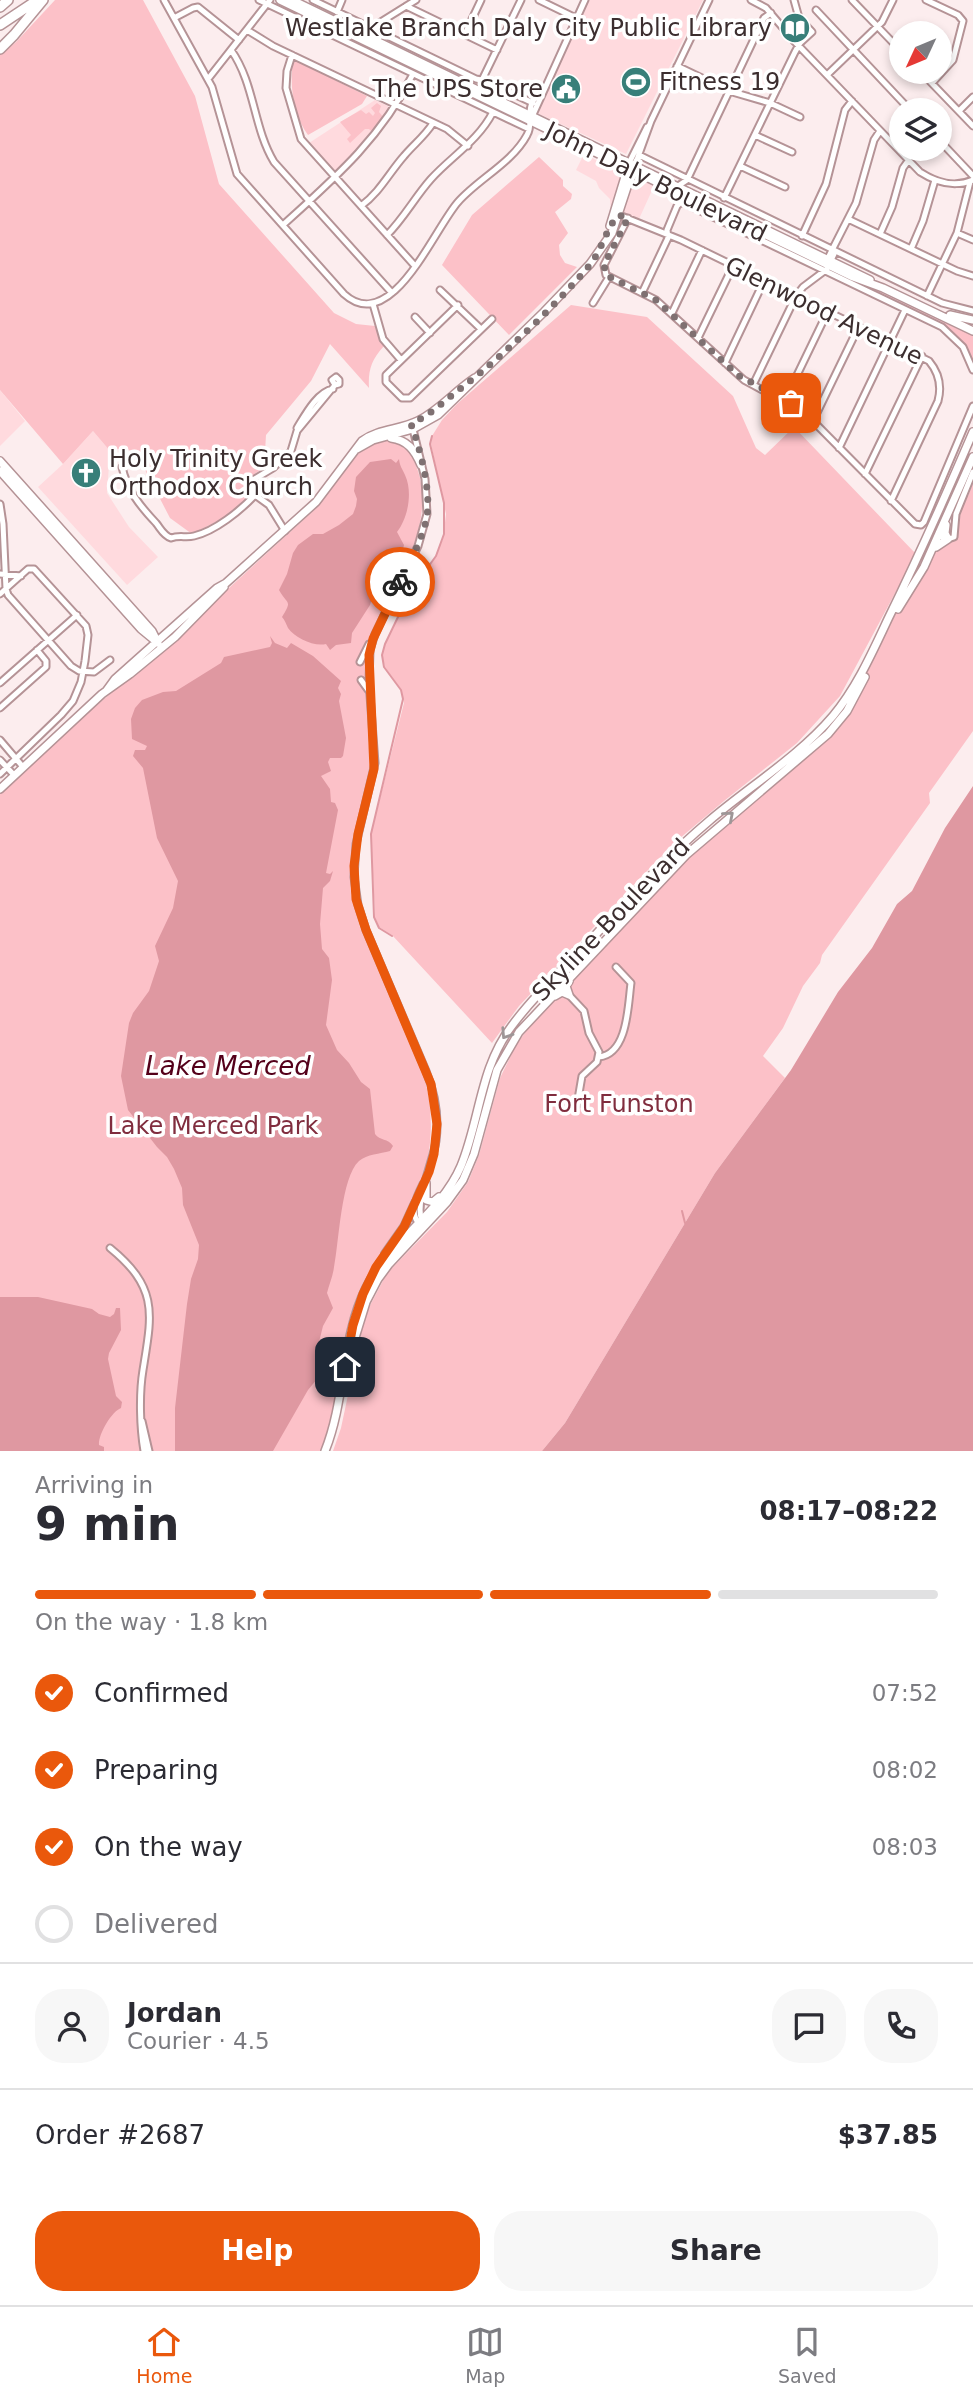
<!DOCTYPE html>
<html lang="en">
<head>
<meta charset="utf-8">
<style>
	:root { --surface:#fff; --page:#f7f7f7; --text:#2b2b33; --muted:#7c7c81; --line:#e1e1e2; --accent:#ea580c }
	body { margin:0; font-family:"DejaVu Sans",sans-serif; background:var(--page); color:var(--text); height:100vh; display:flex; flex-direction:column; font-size:26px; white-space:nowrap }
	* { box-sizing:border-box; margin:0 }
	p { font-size:23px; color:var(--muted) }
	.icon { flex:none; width:38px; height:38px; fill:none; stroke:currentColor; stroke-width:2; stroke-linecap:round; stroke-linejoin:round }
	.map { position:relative; height:1451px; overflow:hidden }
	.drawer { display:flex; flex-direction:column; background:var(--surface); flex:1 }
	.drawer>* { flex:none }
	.needle { width:46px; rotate:226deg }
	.buttons { position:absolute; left:889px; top:21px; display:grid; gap:14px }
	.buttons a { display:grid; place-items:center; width:63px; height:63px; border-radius:50%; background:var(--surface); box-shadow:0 4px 10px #0003; font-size:35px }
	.pin { position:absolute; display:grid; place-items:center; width:60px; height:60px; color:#fff; margin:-30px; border-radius:14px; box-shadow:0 4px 10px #0006 }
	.courier { position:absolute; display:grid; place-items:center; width:70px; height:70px; margin:-35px; border:5px solid #ea580c; border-radius:50%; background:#fff; color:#222; box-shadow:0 2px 9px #0007 }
	.headline em { font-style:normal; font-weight:800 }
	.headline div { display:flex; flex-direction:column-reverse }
	.headline { display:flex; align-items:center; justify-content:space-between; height:119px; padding:0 35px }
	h1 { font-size:46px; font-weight:800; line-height:52px }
	.bar { display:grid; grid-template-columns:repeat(4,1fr); gap:10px 7px; align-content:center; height:84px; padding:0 35px }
	.bar i { height:9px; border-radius:5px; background:var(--line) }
	.bar .active { background:var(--accent) }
	.bar p { grid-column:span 4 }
	.line { display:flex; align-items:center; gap:18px; padding:0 35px; border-top:2px solid var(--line) }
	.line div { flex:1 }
	.round { display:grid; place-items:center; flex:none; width:74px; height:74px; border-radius:28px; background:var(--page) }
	ol { padding:0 35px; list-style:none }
	li { display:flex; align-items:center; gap:21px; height:77px }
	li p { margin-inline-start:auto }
	li .icon { padding:7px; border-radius:50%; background:var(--accent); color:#fff; stroke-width:4 }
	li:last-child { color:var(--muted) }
	li i { width:38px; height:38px; border:4px solid var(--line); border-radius:50% }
	.button { display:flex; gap:14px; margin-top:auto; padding:14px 35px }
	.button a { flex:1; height:80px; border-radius:28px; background:var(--accent); color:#fff; font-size:28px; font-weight:800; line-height:80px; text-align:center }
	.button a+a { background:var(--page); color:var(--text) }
	.tab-bar { display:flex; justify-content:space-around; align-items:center; height:98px; border-top:2px solid var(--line); background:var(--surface); font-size:19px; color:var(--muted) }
	.tab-bar a { display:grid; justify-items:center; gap:4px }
	.tab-bar .active { color:var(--accent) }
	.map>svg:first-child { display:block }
</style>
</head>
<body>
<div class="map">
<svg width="973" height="1451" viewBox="0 0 973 1451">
	<rect width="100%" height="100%" fill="#fcedee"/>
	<!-- built -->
	<path fill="#ffdade" d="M589,0H703L626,154L539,114L537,111Z
		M375,100L388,106L389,110L373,134L337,173L334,172L309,143Z
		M584,154L615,169L620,176L611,215L610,199L599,188L596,181L576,170Z
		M639,178L654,186L639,219L625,213L623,210L633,182Z
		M0,390L25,421L0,446Z
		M93,431L110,451L107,493L129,527L158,557L127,585L38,487L63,464Z"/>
	<!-- green -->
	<path fill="#fcc1c8" d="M55,0H143L195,96L219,184L334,313L356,324L375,326L384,346C371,360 368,371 369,388L330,344L311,381L266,435L264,469C251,474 245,482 252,495L228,516L192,534L170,518L141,462L126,447L110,451L93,431L63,464L0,390V55L16,42Z
		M297,61L367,96L362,104L308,135C294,117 289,86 293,62Z
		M377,103L381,106L379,112L384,118L373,133L369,129H365L350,143L347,139L351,135L340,122L361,110L366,114L369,112L373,116L375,113L371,108Z
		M539,157L563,180V186L572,194L571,199L555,212L568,233L559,245L560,255L565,263L577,267L509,335L442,265L472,215Z
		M834,270L973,336V362L960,341L948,329L831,271Z
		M571,305L647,317L733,396L756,448L765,455L794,427L916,554L840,696L797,743L724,801L679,839L647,871L519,1006L492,1043L392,935L379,927L375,917L371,834L404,703L401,689L385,667L382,655L385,644L412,589L433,561L443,539L446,514L431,444L432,436L442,420L457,404Z
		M386,440C406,443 413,454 418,471C436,526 395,584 371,633L365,663L370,769L353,838L350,861L351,894L360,927L425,1080C439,1132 427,1187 399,1233C385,1256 365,1274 356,1300C343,1337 342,1378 333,1415C331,1427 326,1439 322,1451H0V794L57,739L159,652L314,510L361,450L379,441Z
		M973,483V731L929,793L930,803L822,955L820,963L803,986L783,1028L763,1056L785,1078L715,1173L565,1423L542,1451H333L341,1428L365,1315L387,1273L447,1212L468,1182L479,1155L500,1078L516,1045L527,1030L681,863L814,747L854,699L898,609L938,544L953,538L964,493L968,496Z"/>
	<!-- water -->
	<path fill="#df98a1" d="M391,459L396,463L399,459C400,467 402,468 405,475C413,492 408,518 397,532L404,545L403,549L389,562L380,580L378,591L373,595L370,605L352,633L351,643L336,645L330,650L326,644C314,647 295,638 288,628C286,624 285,620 282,617C293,599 287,605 279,590L287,574L293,553L298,545L313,534H323L339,525L353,514L356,506L357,499L354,491L356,477L370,462Z
		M270,636L275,643L287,648L291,643L313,656L341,681L338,688L341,694L339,701L346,738L343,756L341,758H330L328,762L331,771L321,776L330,789L331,802L335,803L338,810L326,873L330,874L333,871L330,881L323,888L320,924L322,949L329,958L332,980L326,1025L337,1050L349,1063L361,1082L370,1089L375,1134C380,1141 388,1138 393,1146L390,1151C380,1154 367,1154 359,1161C341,1177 339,1243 334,1267C333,1276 329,1285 327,1293L333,1308L323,1326L318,1346L326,1368L308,1390L273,1451H175V1408L187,1304L191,1279L198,1259L199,1245L183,1205L182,1188L174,1169L167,1157L157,1147L128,1110L121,1076L129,1023L133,1013L149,991L159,961L155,946L173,908L178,881L157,838L143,768L133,756L135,750H145L147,746L132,739L131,719L135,708L142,700L163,692L176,691L221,663L224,657L270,647L272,643Z
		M973,786V1451H542L565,1423L715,1173L791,1070L838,992L872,948L897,904L912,891L945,828Z
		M0,1297H38L92,1309L99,1314L110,1317L114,1314L116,1308H120L121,1330L109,1353L108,1359L116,1396L122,1402L121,1408C111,1412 98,1435 99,1445L104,1447V1451H0Z"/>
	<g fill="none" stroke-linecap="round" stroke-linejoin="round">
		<!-- stream -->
		<path stroke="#df98a1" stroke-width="2" d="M570,149L573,150L574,148
			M392,936L379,928L374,917L371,834L403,699L401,690L384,667L382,655L385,644L410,592L436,556L444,534V503L430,444L432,436
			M682,1211L685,1223"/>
		<!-- minor casing -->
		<g stroke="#b59396" stroke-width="9">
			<path id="minor" d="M164,0L212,87L237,174L344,294C391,337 434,229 458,202C478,179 512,163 527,135C535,122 522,107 541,92
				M259,0L529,129
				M313,0L476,79L486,81L533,103
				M539,0L576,18
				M751,0L766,8L795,42L920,172C937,183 954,188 973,180
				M852,0L901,51
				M926,0L958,15L963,21L953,60L932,83
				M406,6L497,50
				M816,10L910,110
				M337,12L342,0
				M174,18L193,8L198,7L239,40
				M371,28L416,0
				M247,30L273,46L447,129L468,146
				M465,34L481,0
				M231,50C255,84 253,127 274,162L392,293
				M292,55L287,71L286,88L301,139L415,266
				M677,66L729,91L770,103L800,117
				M921,72L973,126
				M827,75L882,22L893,0
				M208,79L270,0
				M486,93L482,85L483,78L521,0
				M959,111L973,97
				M531,119L585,0
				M755,135L792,152
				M940,141L973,176
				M639,155L942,303L973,311
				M629,163L647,127
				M635,165L651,121L709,0
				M740,166L785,187
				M678,186L687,180L764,18L771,13
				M724,198L795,52L800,43L812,32L799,18L794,0
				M361,206C380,192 389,173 404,156C414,144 425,136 433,123
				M619,215L681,240L929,361C939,373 942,386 938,401L891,501
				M628,218L604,265L606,275L656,300L744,380L805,413L915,524L921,525L924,522L973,406
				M848,219L957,271L973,276
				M283,225C335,178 381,138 413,74
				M957,233L973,240
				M880,234L892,207L903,168L908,161
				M387,235C404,218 415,197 431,179C452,156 478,141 493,112
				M802,236L826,184L845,110L852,101
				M911,249L923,221L935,180
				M826,262L856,203L874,140L880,131
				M440,290L481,329
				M642,293L668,238L667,230L677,206L680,203H684L942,327L963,347L973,370
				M927,296L957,233L970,182
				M593,303L609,277
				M373,304L383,339L401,360
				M458,305L386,375V382L402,398H410L492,319
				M672,313L702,250
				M415,317L430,333
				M698,338L733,266
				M725,363L764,281
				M753,385L796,296L803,287L827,269L834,254L833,251
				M785,400L828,311
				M813,421L859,326
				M412,425L425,479L427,514L418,546L375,634L370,650L369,682L375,763L356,844L354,877L358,905L366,930L426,1071C435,1093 439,1117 436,1141C433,1162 414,1203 422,1221
				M297,428C305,415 317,392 333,389
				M839,448L905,310
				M122,467C127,490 140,506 156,523C161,529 163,535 171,538C179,535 186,538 194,536C215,531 240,511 255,495
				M865,474L922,356
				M255,495L252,488L253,480L273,468L291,451L297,431L335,385L339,384V380L336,377L332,380L335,385
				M255,495L269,505L285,531
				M0,504L3,524L6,589L8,595L71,666L79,671L94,672L110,660
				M938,536L948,539L954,537L956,514L973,472
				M0,574L21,576
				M0,594L28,569H34L86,626L88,635L85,661L81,682L73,701L61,715L0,774
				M360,662L369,644
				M361,680L369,691
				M0,683L77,615
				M0,708L46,667V661L37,650
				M0,740L23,767
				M0,760L14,775
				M569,995L584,1011L589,1033L599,1052L597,1062L582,1076L577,1105
				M599,1057C628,1054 628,1005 631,983L616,967
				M421,1226C408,1214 416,1198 423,1184
				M110,1248C159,1288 152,1314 143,1370C139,1394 140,1428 144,1451
				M142,1421L149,1451"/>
		</g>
		<!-- major casing -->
		<g stroke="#b59396" stroke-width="10">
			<path id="major" d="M280,0L853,277L883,288L973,331
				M292,0L870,280
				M610,226L628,167
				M950,315L973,320
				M391,438C407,440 415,450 421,465
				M357,449L373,440L413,429L438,415L544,312L590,264L612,233L633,169
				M0,461L152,631L158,643
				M0,471L141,629L158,643
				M936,547L948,539L945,533L946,525
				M898,609L924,567L973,457
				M107,690L115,679L217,588L226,583L316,502L362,441C378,429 400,430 418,421C440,410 455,391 475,378
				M0,789L102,694L130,674L175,637L224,587
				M555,996L562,992L569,995L566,986L569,981
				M426,1183V1200L433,1202L439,1197
				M385,1254L404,1227L415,1203
				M354,1341L366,1302L378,1279L389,1264L447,1202L463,1180L474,1154L497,1070L519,1032L686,855L828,734L847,711L865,677
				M325,1451C346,1399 341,1339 366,1288C389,1241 440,1215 461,1166C480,1120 480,1068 511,1027C533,997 561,971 587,944C626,902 665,858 709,821C750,786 798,757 833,716C857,687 872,653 888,619C918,558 946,495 973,432"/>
		</g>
		<!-- highway casing -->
		<g stroke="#b59396" stroke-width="12">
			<path id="highway" d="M0,7L8,0
				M0,25L36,1
				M0,49L14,35L43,0"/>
		</g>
		<!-- minor -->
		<use href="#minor" stroke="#fff" stroke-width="5"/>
		<!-- major -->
		<use href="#major" stroke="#fff" stroke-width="7"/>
		<!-- highway -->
		<use href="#highway" stroke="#fff" stroke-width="9"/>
	</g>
	<!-- one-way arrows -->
	<defs><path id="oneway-chevron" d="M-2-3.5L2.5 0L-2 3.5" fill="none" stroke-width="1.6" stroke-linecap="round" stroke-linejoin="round" transform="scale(1.75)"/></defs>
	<g stroke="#9e9697">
		<use href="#oneway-chevron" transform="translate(729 816) rotate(-41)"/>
		<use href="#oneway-chevron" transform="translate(506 1034) rotate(123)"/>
	</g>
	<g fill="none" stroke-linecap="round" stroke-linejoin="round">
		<!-- done -->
		<path stroke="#7f7172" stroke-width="7" stroke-dasharray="0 12.6" d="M400,582C410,561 423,539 427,516C431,490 420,448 411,424C432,414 446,399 464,386C506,353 555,306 589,266C602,251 607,225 619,215L628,218L604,265L606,275L656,300L739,376L791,403"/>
		<!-- route -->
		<path stroke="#ea580c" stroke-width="9" d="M345,1367L353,1325L363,1294L376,1267L404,1227L429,1172L434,1154L437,1124L431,1084L366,930L356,899L354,866L358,834L374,769L369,655L373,639L400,582"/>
	</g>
	<!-- icons -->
	<defs>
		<g id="library-disc" transform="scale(1.575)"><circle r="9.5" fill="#387f79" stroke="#fff"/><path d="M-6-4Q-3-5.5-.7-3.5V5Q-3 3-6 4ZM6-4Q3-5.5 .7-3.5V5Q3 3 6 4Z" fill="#fff"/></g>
		<g id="stadium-disc" transform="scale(1.575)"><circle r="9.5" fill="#387f79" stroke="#fff"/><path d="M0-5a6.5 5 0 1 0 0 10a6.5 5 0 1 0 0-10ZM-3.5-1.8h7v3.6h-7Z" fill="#fff"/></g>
		<g id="civic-disc" transform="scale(1.575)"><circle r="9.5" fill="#387f79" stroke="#fff"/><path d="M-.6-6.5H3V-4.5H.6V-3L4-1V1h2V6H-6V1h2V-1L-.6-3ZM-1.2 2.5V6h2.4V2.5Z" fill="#fff"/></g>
		<g id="church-disc" transform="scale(1.575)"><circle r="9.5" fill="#387f79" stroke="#fff"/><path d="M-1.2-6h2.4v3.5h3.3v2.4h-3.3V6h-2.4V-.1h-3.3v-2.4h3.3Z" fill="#fff"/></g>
	</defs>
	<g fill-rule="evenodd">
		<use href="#library-disc" x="795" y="28"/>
		<use href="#stadium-disc" x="636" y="82"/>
		<use href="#civic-disc" x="566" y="89"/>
		<use href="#church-disc" x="86" y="473"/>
	</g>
	<g text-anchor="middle" stroke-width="7" stroke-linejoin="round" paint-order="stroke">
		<!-- poi labels -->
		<g font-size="24" fill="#3c2e2f" stroke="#fff" text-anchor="end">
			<text x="772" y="36">Westlake Branch Daly City Public Library</text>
			<text x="659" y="90" text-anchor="start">Fitness 19</text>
			<text x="543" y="97">The UPS Store</text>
			<text x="109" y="467" text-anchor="start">Holy Trinity Greek<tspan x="109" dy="28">Orthodox Church</tspan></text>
		</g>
		<!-- street labels -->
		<g font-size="24" fill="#3c2e2f" stroke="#fff">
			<text transform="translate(656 182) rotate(26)" y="8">John Daly Boulevard</text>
			<text transform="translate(824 311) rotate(26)" y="8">Glenwood Avenue</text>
			<text transform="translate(611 920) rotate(-46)" y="8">Skyline Boulevard</text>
		</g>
		<!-- park labels -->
		<g font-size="24" fill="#802d3e" stroke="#fff">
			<text x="619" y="1112">Fort Funston</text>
			<text x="213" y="1134">Lake Merced Park</text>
		</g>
		<!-- water labels -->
		<g font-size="26" font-style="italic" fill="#54001a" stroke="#fff">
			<text x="228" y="1075">Lake Merced</text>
		</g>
	</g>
</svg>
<div class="buttons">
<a><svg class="needle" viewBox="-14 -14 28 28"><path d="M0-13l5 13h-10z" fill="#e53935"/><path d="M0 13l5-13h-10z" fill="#7c7c81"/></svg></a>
<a><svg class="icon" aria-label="layers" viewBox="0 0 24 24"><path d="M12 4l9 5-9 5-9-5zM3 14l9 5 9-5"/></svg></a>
</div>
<div class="pin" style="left:791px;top:403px;background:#ea580c"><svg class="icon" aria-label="bag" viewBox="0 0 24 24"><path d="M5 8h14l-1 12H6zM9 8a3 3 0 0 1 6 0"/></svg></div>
<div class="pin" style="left:345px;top:1367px;background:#1f2937"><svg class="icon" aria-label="home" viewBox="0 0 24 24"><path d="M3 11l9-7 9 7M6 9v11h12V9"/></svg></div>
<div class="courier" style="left:400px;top:582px"><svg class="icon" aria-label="bike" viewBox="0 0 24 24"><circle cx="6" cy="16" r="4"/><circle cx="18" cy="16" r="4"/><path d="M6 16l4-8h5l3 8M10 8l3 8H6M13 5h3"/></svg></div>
</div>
<section class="drawer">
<div class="headline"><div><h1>9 min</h1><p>Arriving in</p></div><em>08:17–08:22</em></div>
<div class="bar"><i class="active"></i><i class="active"></i><i class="active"></i><i></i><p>On the way · 1.8 km</p></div>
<ol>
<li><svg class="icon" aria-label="check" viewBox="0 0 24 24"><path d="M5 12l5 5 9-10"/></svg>Confirmed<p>07:52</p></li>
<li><svg class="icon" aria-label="check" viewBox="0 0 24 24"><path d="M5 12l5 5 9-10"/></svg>Preparing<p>08:02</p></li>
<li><svg class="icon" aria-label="check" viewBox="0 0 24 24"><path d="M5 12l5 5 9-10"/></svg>On the way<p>08:03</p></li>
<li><i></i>Delivered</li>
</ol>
<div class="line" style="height:126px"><a class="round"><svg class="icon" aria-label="person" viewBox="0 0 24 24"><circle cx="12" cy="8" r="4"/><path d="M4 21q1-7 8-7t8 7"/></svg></a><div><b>Jordan</b><p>Courier · 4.5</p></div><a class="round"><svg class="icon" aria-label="chat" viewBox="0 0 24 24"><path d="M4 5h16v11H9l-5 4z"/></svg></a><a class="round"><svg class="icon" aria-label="phone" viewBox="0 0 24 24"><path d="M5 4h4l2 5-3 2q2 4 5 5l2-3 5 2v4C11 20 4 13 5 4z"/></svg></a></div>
<div class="line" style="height:91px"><div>Order #2687</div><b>$37.85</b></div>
<div class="button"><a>Help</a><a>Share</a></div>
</section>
<nav class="tab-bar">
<a class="active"><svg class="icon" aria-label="home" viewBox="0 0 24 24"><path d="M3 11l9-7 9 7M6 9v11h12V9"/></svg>Home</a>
<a><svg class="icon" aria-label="map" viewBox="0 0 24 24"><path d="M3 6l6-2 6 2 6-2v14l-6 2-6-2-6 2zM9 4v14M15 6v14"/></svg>Map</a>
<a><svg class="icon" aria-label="saved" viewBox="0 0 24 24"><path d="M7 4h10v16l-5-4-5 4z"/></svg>Saved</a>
</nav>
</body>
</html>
